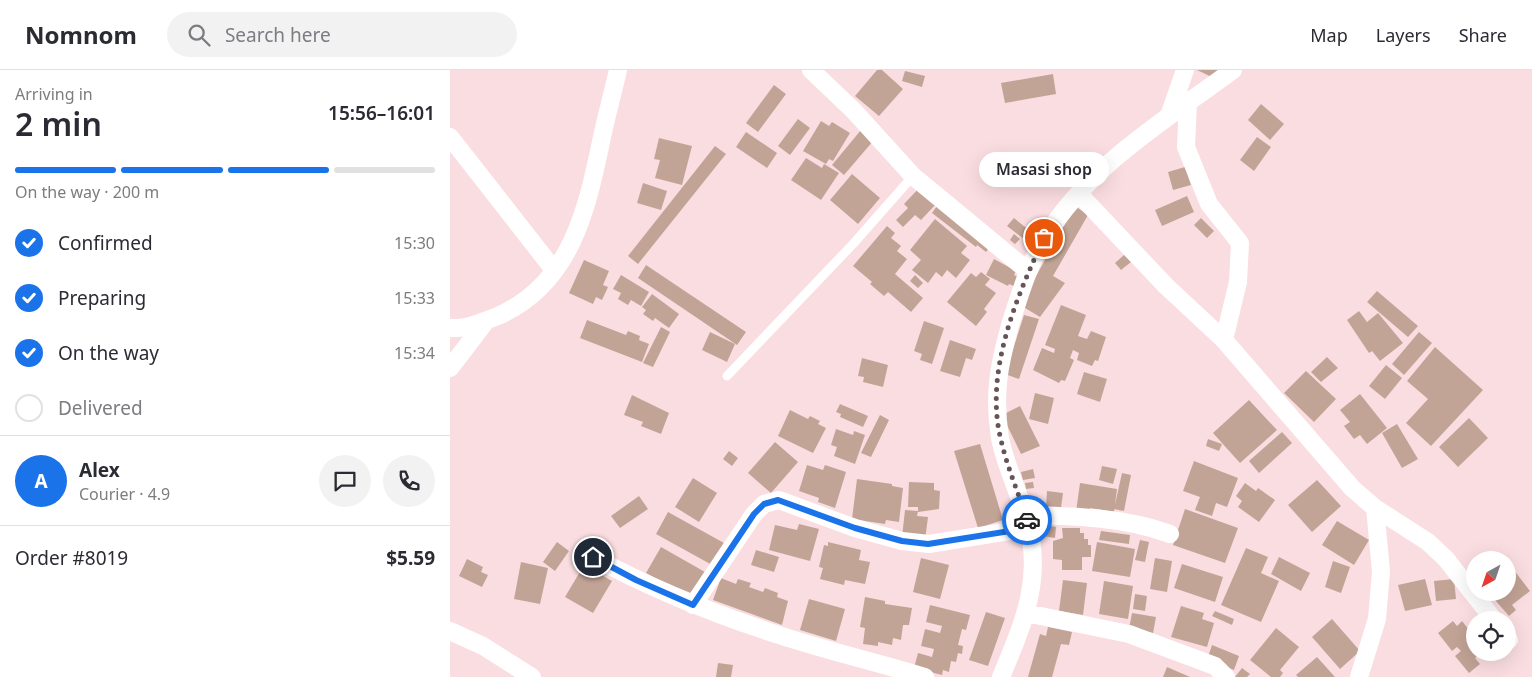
<!DOCTYPE html>
<html lang="en">
<head>
<meta charset="utf-8">
<style>
	:root { --surface:#fff; --page:#f2f2f3; --text:#2b2b33; --muted:#7c7c81; --line:#e1e1e2; --accent:#1a73e8 }
	body { margin:0; font-family:"Noto Sans",sans-serif; background:var(--page); color:var(--text); height:100vh; display:flex; flex-direction:column; font-size:19px; white-space:nowrap }
	* { box-sizing:border-box; margin:0 }
	p { font-size:16px; color:var(--muted) }
	.icon { flex:none; width:28px; height:28px; fill:none; stroke:currentColor; stroke-width:2; stroke-linecap:round; stroke-linejoin:round }
	.map { position:relative; flex:1; overflow:hidden }
	.sheet { display:flex; flex-direction:column; background:var(--surface); width:450px }
	.sheet>* { flex:none }
	.needle { width:32px; rotate:220deg }
	.controls { position:absolute; left:1016px; top:481px; display:grid; gap:10px }
	.controls a { display:grid; place-items:center; width:50px; height:50px; border-radius:50%; background:var(--surface); box-shadow:0 5px 20px #0002; font-size:25px }
	.pin { position:absolute; display:grid; place-items:center; width:42px; height:42px; color:#fff; margin:-21px; border:2px solid #fff; border-radius:50%; box-shadow:0 1px 5px #0007 }
	.courier { position:absolute; display:grid; place-items:center; width:50px; height:50px; margin:-25px; border:4px solid #1a73e8; border-radius:50%; background:#fff; color:#222; box-shadow:0 1px 6px #0007 }
	.bubble { position:absolute; height:35px; border-radius:18px; background:var(--surface); box-shadow:0 5px 20px #0002; font-size:16px; font-weight:600; line-height:35px; text-align:center }
	.overview em { font-style:normal; font-weight:600 }
	.overview div { display:flex; flex-direction:column-reverse }
	.overview { display:flex; align-items:center; justify-content:space-between; height:85px; padding:0 15px }
	h1 { font-size:32px; font-weight:600; line-height:38px }
	.bar { display:grid; grid-template-columns:repeat(4,1fr); gap:8px 5px; align-content:center; height:60px; padding:0 15px }
	.bar i { height:6px; border-radius:4px; background:var(--line) }
	.bar .selected { background:var(--accent) }
	.bar p { grid-column:span 4 }
	.line { display:flex; align-items:center; gap:12px; padding:0 15px; border-top:1px solid var(--line) }
	.line div { flex:1 }
	.round { display:grid; place-items:center; flex:none; width:52px; height:52px; border-radius:26px; background:var(--page) }
	ol { padding:0 15px; list-style:none }
	li { display:flex; align-items:center; gap:15px; height:55px }
	li p { margin-inline-start:auto }
	li .icon { padding:5px; border-radius:50%; background:var(--accent); color:#fff; stroke-width:4 }
	li:last-child { color:var(--muted) }
	li i { width:28px; height:28px; border:2px solid var(--line); border-radius:50% }
	header { display:flex; align-items:center; gap:30px; box-sizing:border-box; height:70px; padding:0 25px; background:var(--surface); border-bottom:1px solid var(--line) }
	header strong { font-size:24px }
	nav { display:flex; gap:28px; margin-inline-start:auto; font-size:18px }
	.search { width:350px; height:45px; background:var(--page); display:flex; align-items:center; gap:12px; box-sizing:border-box; padding:0 18px; border-radius:28px; color:var(--muted); font-size:19px }
	main { display:flex; flex:1; min-height:0 }
	.map>svg:first-child { display:block }
</style>
</head>
<body>
<header>
<strong>Nomnom</strong>
<div class="search"><svg class="icon" aria-label="search" viewBox="0 0 24 24"><circle cx="10" cy="10" r="6"/><path d="M15 15l6 6"/></svg>Search here</div>
<nav><a>Map</a><a>Layers</a><a>Share</a></nav>
</header>
<main>
<section class="sheet">
<div class="overview"><div><h1>2 min</h1><p>Arriving in</p></div><em>15:56–16:01</em></div>
<div class="bar"><i class="selected"></i><i class="selected"></i><i class="selected"></i><i></i><p>On the way · 200 m</p></div>
<ol>
<li><svg class="icon" aria-label="check" viewBox="0 0 24 24"><path d="M5 12l5 5 9-10"/></svg>Confirmed<p>15:30</p></li>
<li><svg class="icon" aria-label="check" viewBox="0 0 24 24"><path d="M5 12l5 5 9-10"/></svg>Preparing<p>15:33</p></li>
<li><svg class="icon" aria-label="check" viewBox="0 0 24 24"><path d="M5 12l5 5 9-10"/></svg>On the way<p>15:34</p></li>
<li><i></i>Delivered</li>
</ol>
<div class="line" style="height:90px"><b class="round" style="background:var(--accent);color:#fff">A</b><div><b>Alex</b><p>Courier · 4.9</p></div><a class="round"><svg class="icon" aria-label="chat" viewBox="0 0 24 24"><path d="M4 5h16v11H9l-5 4z"/></svg></a><a class="round"><svg class="icon" aria-label="phone" viewBox="0 0 24 24"><path d="M5 4h4l2 5-3 2q2 4 5 5l2-3 5 2v4C11 20 4 13 5 4z"/></svg></a></div>
<div class="line" style="height:65px"><div>Order #8019</div><b>$5.59</b></div>
</section>
<div class="map">
<svg width="1082" height="607" viewBox="0 0 1082 607">
	<rect width="100%" height="100%" fill="#fadde0"/>
	<!-- building -->
	<path fill="#c2a496" d="M427,0H432L453,19L429,46L405,26Z
		M747,0H769L766,9Z
		M455,1L475,6L472,17L452,11Z
		M603,4L606,24L555,33L551,13Z
		M324,15L336,24L308,62L296,53Z
		M811,34L834,54L820,70L798,50Z
		M348,49L360,58L340,85L328,76Z
		M371,51L379,56L382,52L400,63L383,91L379,89L376,94L353,81Z
		M411,60L424,70L394,105L382,95Z
		M296,62L327,83L317,98L286,77Z
		M807,67L821,77L804,101L790,90Z
		M209,68L242,76L232,115L205,108L210,90L204,89Z
		M265,76L276,84L188,194L178,186Z
		M356,88L372,98L374,94L389,103L371,130L341,110Z
		M735,97L741,115L723,120L718,102Z
		M402,104L430,128L408,154L380,130Z
		M193,113L217,121L211,140L187,133Z
		M470,117L487,133L471,150L465,145L453,157L446,150L458,138L454,134Z
		M737,126L744,142L712,156L705,140Z
		M489,133L542,174L536,182L527,175L526,177L482,143Z
		M625,136L638,145L603,206L615,213L590,247L570,235Z
		M564,148L580,161L574,169L557,156Z
		M751,148L764,161L757,168L744,155Z
		M485,149L517,176L511,183L520,190L506,208L497,200L492,207L486,202L478,213L462,200L471,190L460,180Z
		M437,156L445,163L441,168L451,176L447,181L457,189L445,204L473,228L461,242L438,222L434,226L420,214L422,212L403,196Z
		M564,164L570,169L565,174L560,170Z
		M674,185L681,192L671,200L665,193Z
		M544,189L566,201L564,205L570,208L566,217L559,214L558,216L536,205Z
		M134,190L159,201L153,215L158,217L152,230L146,227L143,234L119,223Z
		M196,195L296,262L287,275L188,208Z
		M531,202L540,209L535,215L546,223L534,239L537,242L526,256L497,232L521,203L526,207Z
		M171,205L199,222L191,236L181,230L178,235L168,229L171,223L163,219Z
		M465,205L473,213L468,218L460,211Z
		M927,221L968,256L958,267L917,232Z
		M202,224L229,244L219,258L205,248L203,251L193,244L196,240L192,237Z
		M611,235L636,245L628,266L637,269L641,261L656,267L648,291L645,290L642,296L627,290L629,283L623,280L620,288L624,290L615,311L611,310L609,313L583,300L592,278L604,283L605,279L595,275Z
		M909,241L917,252L928,243L953,273L930,291L922,281L919,283L897,250Z
		M574,245L589,249L569,309L555,304Z
		M137,250L176,265L178,261L190,266L189,270L199,274L192,292L130,268Z
		M474,251L494,258L482,294L470,290L472,284L464,281Z
		M211,257L220,262L203,297L193,293Z
		M260,262L285,274L277,292L252,280Z
		M969,262L982,273L954,305L942,294Z
		M500,270L526,279L522,290L516,288L510,307L490,301Z
		M985,277L1033,320L981,376L956,353L978,329L957,311Z
		M877,287L888,298L871,312L861,302Z
		M412,288L438,295L433,317L413,312L414,307L408,306Z
		M936,295L952,308L935,329L919,316Z
		M856,301L886,329L864,352L834,323Z
		M634,302L657,309L650,332L627,324Z
		M585,323L604,328L598,354L579,349Z
		M910,324L937,358L917,374L910,365L904,369L894,356L900,352L890,340Z
		M182,325L219,343L211,364L191,356L193,352L174,345Z
		M799,330L827,360L790,393L763,363Z
		M390,334L418,346L413,357L390,347L391,344L386,342Z
		M570,336L590,376L571,384L552,345Z
		M340,340L358,349L360,346L370,351L368,354L376,358L363,383L328,366Z
		M430,345L439,350L421,387L411,383Z
		M1019,348L1038,368L1008,397L989,377Z
		M947,354L968,389L952,398L932,363Z
		M386,359L403,365L404,361L415,365L405,394L384,386L387,377L381,375Z
		M832,362L842,373L809,403L799,391Z
		M758,369L772,374L769,381L756,376Z
		M325,372L348,392L321,423L298,403Z
		M530,374L553,450L528,458L504,381Z
		M279,381L288,388L282,396L273,389Z
		M744,391L788,408L777,437L766,433L762,446L745,440L750,427L733,421Z
		M357,395L373,400L375,395L396,402L385,438L368,432L369,428L349,421Z
		M652,396L667,399L663,414L649,410Z
		M583,399L585,408L573,410L571,402Z
		M672,403L681,405L674,441L664,439Z
		M243,408L267,423L249,452L225,437Z
		M407,409L442,414V416L453,418L449,452L436,450L435,454L402,449Z
		M867,410L891,436L862,462L838,435Z
		M459,412L484,413V420L490,421L489,439L468,442V437H458Z
		M583,412L584,418L576,419L575,413Z
		M630,413L667,419L664,442L640,438V444L626,442Z
		M795,413L806,421L808,418L825,430L809,452L788,437L792,431L786,426Z
		M597,421L613,423L611,438L596,437Z
		M189,426L198,439L170,458L161,446Z
		M735,439L788,458L775,493L723,475Z
		M455,440L468,441L467,446L478,447L475,470L452,467Z
		M218,442L274,473L262,495L206,464Z
		M887,451L919,470L904,495L872,475Z
		M349,454L369,459L360,491L319,480L325,455L347,460Z
		M595,455L606,457L605,468L593,466Z
		M612,458H630V463H634V469H638V475H641V487H632V500H612V490L603,489V471L613,468Z
		M651,461L680,465L679,474L649,470Z
		M690,470L699,472L695,492L685,490Z
		M107,472L119,481L105,501L93,492Z
		M378,472L411,480L409,490L420,492L415,514L395,510L394,515L370,509L373,498L369,497L374,475L378,476Z
		M647,472L685,479L680,507L642,501Z
		M211,477L255,502L241,528L196,503Z
		M796,478L818,487L811,503L829,511L811,552L771,535Z
		M306,480L329,487L324,502L301,495Z
		M829,487L860,503L851,521L821,504Z
		M471,488L499,495L490,529L463,522Z
		M705,488L722,491L717,522L700,519Z
		M17,489L33,497L31,502L38,505L32,517L9,506Z
		M883,491L900,497L891,523L875,517Z
		M71,492L98,498L90,534L64,529Z
		M732,494L773,507L765,532L724,518Z
		M134,495L162,511L143,543L115,527Z
		M1063,499L1080,521L1062,535L1066,540L1059,546L1038,522H1058V503Z
		M271,508L286,514L288,509L301,513L299,517L313,522L315,518L328,523L327,527L338,531L332,555L263,530Z
		M975,509L982,535L955,541L948,515Z
		M1004,509L1006,529L986,531L984,511Z
		M613,510L637,513L633,545L609,541Z
		M654,511L683,516L678,549L649,544Z
		M685,524L697,526L695,541L683,539Z
		M415,527L435,531V534L462,538L459,555H453L451,570L443,568L442,575L428,572V576L413,574L415,558L410,557Z
		M359,529L395,539L386,571L350,560Z
		M480,535L520,545L516,560L512,559L508,575L513,576L512,584L508,583L506,592L501,591L499,602L493,600L492,605L464,598L468,583L482,587L484,579L471,576L475,559L490,563L492,556L476,552Z
		M731,536L754,543L752,549L764,553L757,577L721,567Z
		M765,541L784,549L782,555L762,546Z
		M536,542L555,548L538,596L519,590Z
		M682,543L706,547L703,563L679,559Z
		M882,549L910,581L890,599L862,567Z
		M1003,551L1007,556L1012,551L1023,565L1025,563V582H1031L1025,588L1030,594L1019,603L1005,586L1011,581L1007,577L1002,581L988,563Z
		M598,557L622,562L619,575L611,574L602,607H578L590,564L596,566Z
		M826,558L849,577L830,600L833,603L830,607H821L800,590Z
		M762,575L789,586L784,600L757,590Z
		M867,587L885,607H848L846,605Z
		M268,593L283,595L281,607H266Z
		M717,597L740,607H713Z
		M792,598L800,604L797,607H785Z"/>
	<g fill="none" stroke-linecap="round" stroke-linejoin="round">
		<!-- service -->
		<path stroke="#fff" stroke-width="9" d="M277,306L403,174L463,106"/>
		<!-- minor -->
		<path stroke="#fff" stroke-width="18" d="M361,0L404,41L463,106L578,201
			M738,33L736,77L759,134L790,173L788,212L774,270
			M719,46L735,0
			M0,67L104,200
			M629,124L716,216L774,270L902,418L925,438L978,472L996,489L1044,550
			M0,258C16,259 33,252 48,246C122,213 137,139 152,67C157,44 163,22 168,0
			M0,298L36,251
			M575,445C623,446 674,447 720,464
			M143,487C202,519 264,544 329,565C377,581 427,592 475,607
			M243,535L304,444L314,434L329,430L405,458L452,471L479,474L579,458
			M576,543L679,564L765,596L776,607
			M0,561L33,576L82,607
			M1058,568L1059,570
			M551,607C574,552 594,507 576,447C568,421 555,394 550,368C543,324 549,294 561,252C570,224 579,193 595,168C638,96 717,49 783,0
			M909,607L927,549L931,501L925,438"/>
	</g>
	<g fill="none" stroke-linecap="round" stroke-linejoin="round">
		<!-- done -->
		<path stroke="#665456" stroke-width="5" stroke-dasharray="0 9" d="M577,450C569,424 557,397 551,370C534,303 566,228 594,168"/>
		<!-- route -->
		<path stroke="#1a73e8" stroke-width="6" d="M143,487L186,510L243,535L304,444L314,434L328,430L405,458L452,471L478,474L579,458L577,450"/>
	</g>
</svg>
<div class="controls">
<a><svg class="needle" viewBox="-14 -14 28 28"><path d="M0-13l5 13h-10z" fill="#e53935"/><path d="M0 13l5-13h-10z" fill="#7c7c81"/></svg></a>
<a><svg class="icon" aria-label="locate" viewBox="0 0 24 24"><circle cx="12" cy="12" r="6"/><path d="M12 2v4M12 18v4M2 12h4M18 12h4"/></svg></a>
</div>
<div class="pin" style="left:594px;top:168px;background:#ea580c"><svg class="icon" aria-label="bag" viewBox="0 0 24 24"><path d="M5 8h14l-1 12H6zM9 8a3 3 0 0 1 6 0"/></svg></div>
<div class="pin" style="left:143px;top:487px;background:#1f2937"><svg class="icon" aria-label="home" viewBox="0 0 24 24"><path d="M3 11l9-7 9 7M6 9v11h12V9"/></svg></div>
<div class="courier" style="left:577px;top:450px"><svg class="icon" aria-label="car" viewBox="0 0 24 24"><path d="M5 17H2v-5l4-1 3-4h7l3 4 3 1v5h-3M9 17h6M6 11h13"/><circle cx="7" cy="17" r="2"/><circle cx="17" cy="17" r="2"/></svg></div>
<div class="bubble" style="left:529px;top:82px;width:130px">Masasi shop</div>
</div>
</main>
</body>
</html>
